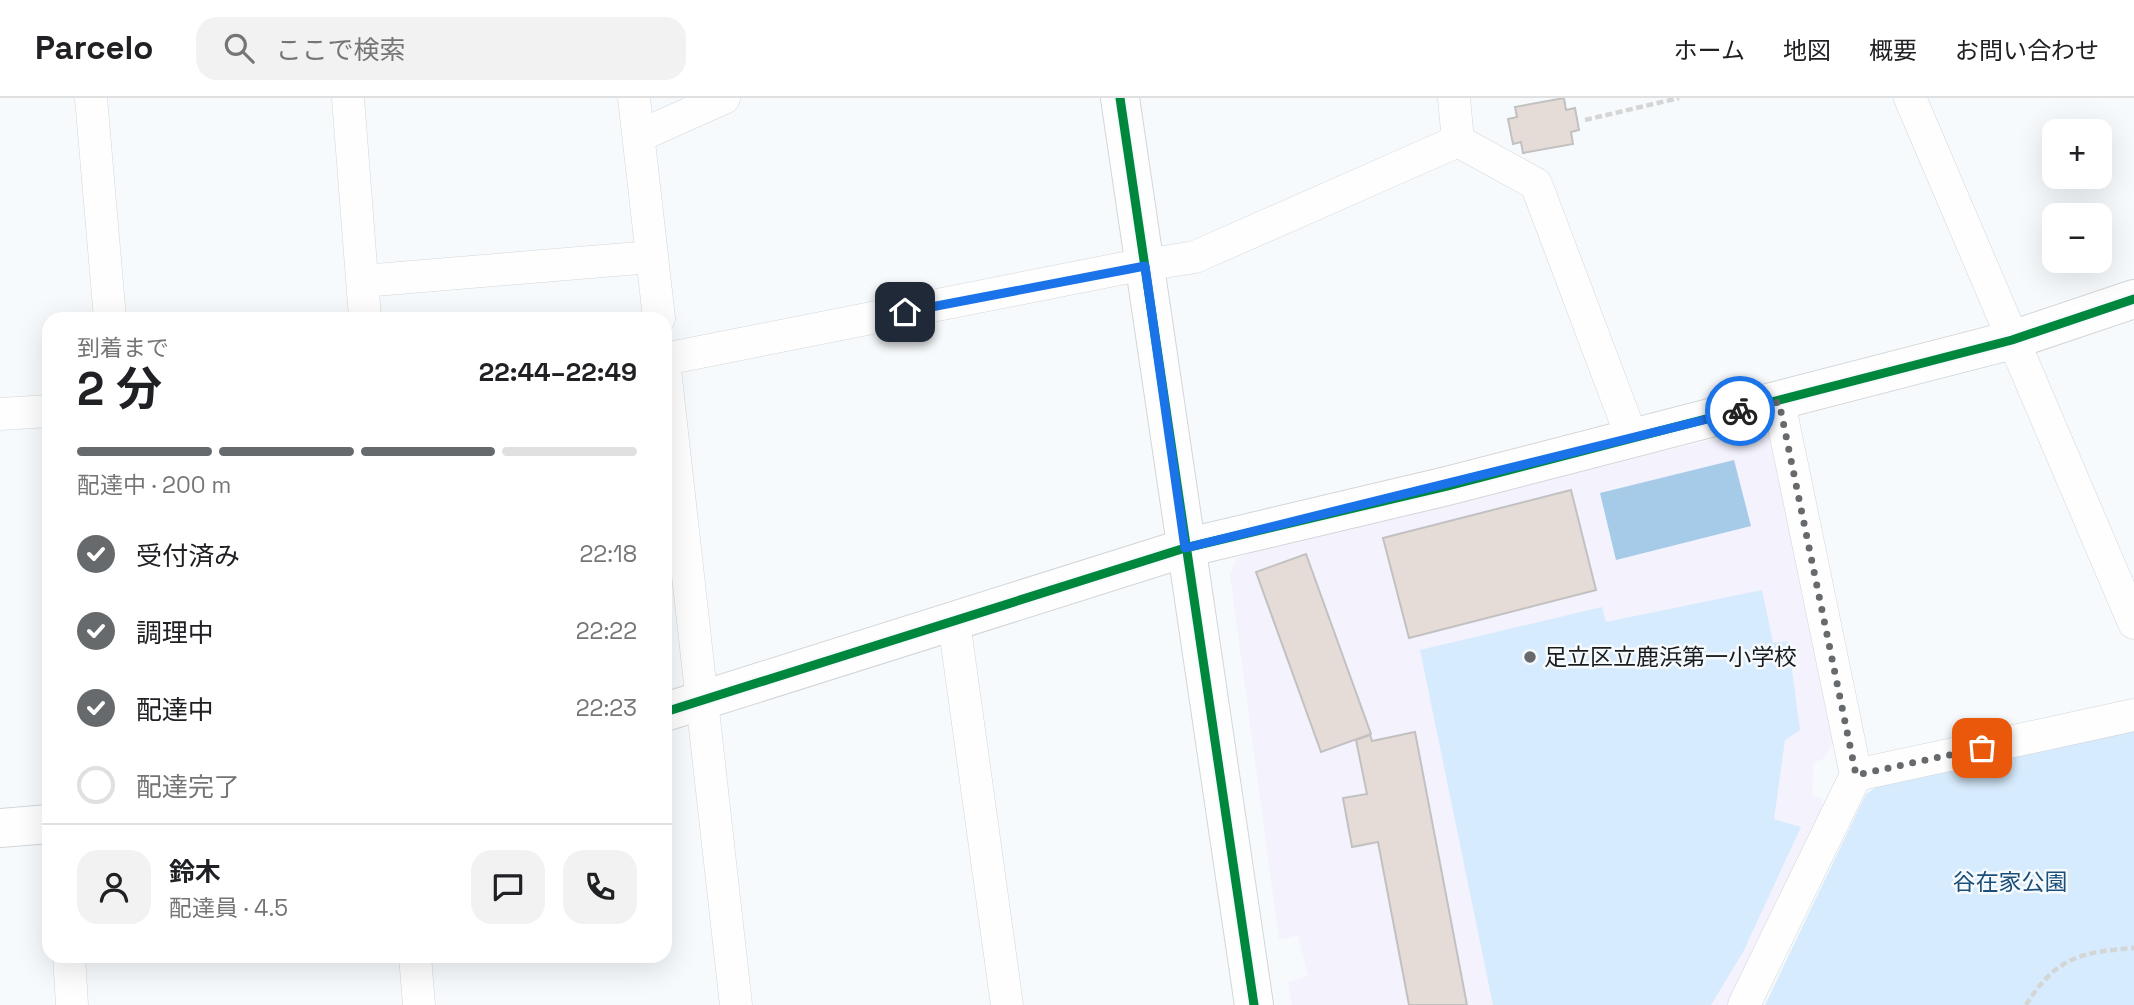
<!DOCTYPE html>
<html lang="ja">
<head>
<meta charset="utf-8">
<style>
	:root { --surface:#fff; --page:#f2f2f2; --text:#202124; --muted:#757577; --line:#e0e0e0; --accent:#676a6c }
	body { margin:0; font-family:"Space Grotesk","Noto Sans JP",sans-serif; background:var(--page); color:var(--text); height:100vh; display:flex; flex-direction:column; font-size:26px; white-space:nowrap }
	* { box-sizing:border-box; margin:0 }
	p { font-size:23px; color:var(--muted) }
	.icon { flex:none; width:38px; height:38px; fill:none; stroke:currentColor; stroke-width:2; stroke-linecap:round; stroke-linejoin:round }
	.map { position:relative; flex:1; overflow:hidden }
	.panel { position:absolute; left:42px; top:214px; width:630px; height:651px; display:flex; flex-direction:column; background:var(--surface); border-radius:21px; box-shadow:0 7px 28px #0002 }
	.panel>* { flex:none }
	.fabs { position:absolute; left:2042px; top:21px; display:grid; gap:14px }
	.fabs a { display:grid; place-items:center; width:70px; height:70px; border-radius:14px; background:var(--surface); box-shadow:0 7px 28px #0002; font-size:35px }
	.pin { position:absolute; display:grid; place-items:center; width:60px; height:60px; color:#fff; margin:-30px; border-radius:14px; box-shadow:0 4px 10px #0006 }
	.courier { position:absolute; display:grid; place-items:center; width:70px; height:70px; margin:-35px; border:5px solid #1a73e8; border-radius:50%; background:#fff; color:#222; box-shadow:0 2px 9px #0007 }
	.head em { font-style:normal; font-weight:700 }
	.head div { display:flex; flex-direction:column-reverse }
	.head { display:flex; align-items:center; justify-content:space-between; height:119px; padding:0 35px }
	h1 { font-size:46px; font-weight:700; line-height:52px }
	.bar { display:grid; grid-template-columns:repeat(4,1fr); gap:10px 7px; align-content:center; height:84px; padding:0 35px }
	.bar i { height:9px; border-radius:5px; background:var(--line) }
	.bar .current { background:var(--accent) }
	.bar p { grid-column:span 4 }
	.line { display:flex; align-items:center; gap:18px; padding:0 35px; border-top:2px solid var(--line) }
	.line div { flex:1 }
	.round { display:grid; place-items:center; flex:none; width:74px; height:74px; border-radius:21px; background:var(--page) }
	ol { padding:0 35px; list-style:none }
	li { display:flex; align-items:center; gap:21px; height:77px }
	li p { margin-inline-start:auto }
	li .icon { padding:7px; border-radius:50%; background:var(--accent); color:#fff; stroke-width:4 }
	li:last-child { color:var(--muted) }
	li i { width:38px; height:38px; border:4px solid var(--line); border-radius:50% }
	header { display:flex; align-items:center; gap:42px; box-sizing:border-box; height:98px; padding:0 35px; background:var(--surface); border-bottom:2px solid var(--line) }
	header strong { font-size:33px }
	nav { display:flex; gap:38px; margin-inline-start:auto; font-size:24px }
	.search { width:490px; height:63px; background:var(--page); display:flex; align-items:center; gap:18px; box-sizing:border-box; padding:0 24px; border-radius:21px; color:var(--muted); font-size:26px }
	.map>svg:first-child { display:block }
</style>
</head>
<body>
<header>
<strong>Parcelo</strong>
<div class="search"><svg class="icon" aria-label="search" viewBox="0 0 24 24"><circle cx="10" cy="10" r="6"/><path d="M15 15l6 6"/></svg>ここで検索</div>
<nav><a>ホーム</a><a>地図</a><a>概要</a><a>お問い合わせ</a></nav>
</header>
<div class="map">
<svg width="2134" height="907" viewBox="0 0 2134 907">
	<rect width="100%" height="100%" fill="#f7fafc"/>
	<!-- education -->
	<path fill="#f3f2fd" d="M1762,330L1775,338L1836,641L1822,662L1814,664L1812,698L1821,699L1825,716L1728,907H1292L1288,884L1308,878L1298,837L1279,842L1230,477L1237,460L1308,437Z"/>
	<!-- green -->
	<path fill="#d6ebfd" d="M1762,492L1773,545L1788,543L1800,632L1785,642L1774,721L1801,729L1743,854L1711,907H1493L1420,552L1602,509L1606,524Z
		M2134,633V907H1765L1866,696L1876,689Z"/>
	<!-- water -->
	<path fill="#a5cbe8" d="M1734,362L1751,428L1616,462L1600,395Z"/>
	<!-- building -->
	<path fill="#e6dcd7" stroke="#c2c1c1" stroke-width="2" d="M1564,0L1566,12L1575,10L1579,32L1571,34L1573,46L1523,55L1521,44L1513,46L1508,21L1517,19L1515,9Z
		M1571,392L1596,492L1409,540L1383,440Z
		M1306,456L1371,636L1321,654L1256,474Z
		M1415,634L1467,907H1409L1378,744L1352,749L1343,700L1367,696L1356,642L1370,637L1372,643Z"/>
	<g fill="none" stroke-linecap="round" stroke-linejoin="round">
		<!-- minor casing -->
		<g stroke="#d3d6d8" stroke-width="33">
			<path id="minor" d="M91,0L110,220
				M348,0L365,220
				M634,0L659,220
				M1454,0L1458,43L1536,86L1632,340
				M1910,0L2134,525
				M639,38L724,0
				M363,183L651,159
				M665,261L1119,171L1195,159L1458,43
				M665,272L736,907
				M0,316L49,313
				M954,524L1007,907
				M1856,677L2134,617
				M69,858L72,907
				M415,858L419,907
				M1744,907L1856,677L1779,304"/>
		</g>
		<!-- tertiary casing -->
		<g stroke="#d3d6d8" stroke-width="40">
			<path id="tertiary" d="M1120,0L1254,907
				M665,614L1185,450L1447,388L2012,242L2134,201
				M0,730L49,726"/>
		</g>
		<!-- path -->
		<path stroke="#d4d5d5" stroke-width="4.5" stroke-dasharray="7 3.5" stroke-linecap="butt" d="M1585,22L1679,0
			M2026,907C2056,859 2081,854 2134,850"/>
		<!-- minor -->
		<use href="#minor" stroke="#fefeff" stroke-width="32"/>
		<!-- tertiary -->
		<use href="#tertiary" stroke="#fefeff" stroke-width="38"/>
		<!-- cycleway casing -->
		<g stroke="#f6fafd" stroke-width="13">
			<path id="cycleway" d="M1120,0L1254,907
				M665,614L1185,450L1447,388L2012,242L2134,201"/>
		</g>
		<!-- cycleway -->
		<use href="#cycleway" stroke="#00873e" stroke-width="9"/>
	</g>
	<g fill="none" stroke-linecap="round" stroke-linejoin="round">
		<!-- done -->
		<path stroke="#676a6c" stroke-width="7" stroke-dasharray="0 12.6" d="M1740,313L1779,304L1856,677L1982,650"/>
		<!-- route -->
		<path stroke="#1a73e8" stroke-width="9" d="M905,214L1145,168L1185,450L1740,313"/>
	</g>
	<!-- markers -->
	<circle fill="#676a6c" stroke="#f6fafd" stroke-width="2.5" cx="1530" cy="559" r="7"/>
	<g text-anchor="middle" stroke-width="5" stroke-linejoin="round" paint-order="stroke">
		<!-- poi labels -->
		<g font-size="23" fill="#191c1f" stroke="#f6fafd" text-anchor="start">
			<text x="1544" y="567">足立区立鹿浜第一小学校</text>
		</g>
		<!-- park labels -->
		<g font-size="23" fill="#1a4f79" stroke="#f6fafd">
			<text x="2010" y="792">谷在家公園</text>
		</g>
	</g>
</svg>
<div class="fabs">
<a>+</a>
<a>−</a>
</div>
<div class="pin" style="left:1982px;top:650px;background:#ea580c"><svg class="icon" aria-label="bag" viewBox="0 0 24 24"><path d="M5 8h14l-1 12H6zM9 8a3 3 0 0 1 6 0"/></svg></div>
<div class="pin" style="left:905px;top:214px;background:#1f2937"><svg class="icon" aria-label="home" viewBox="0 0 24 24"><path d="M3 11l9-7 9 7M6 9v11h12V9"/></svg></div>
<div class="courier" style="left:1740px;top:313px"><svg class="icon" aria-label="bike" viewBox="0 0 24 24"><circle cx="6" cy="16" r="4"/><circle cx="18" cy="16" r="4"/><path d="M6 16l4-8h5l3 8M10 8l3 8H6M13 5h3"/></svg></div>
<section class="panel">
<div class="head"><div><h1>2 分</h1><p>到着まで</p></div><em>22:44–22:49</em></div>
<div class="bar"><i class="current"></i><i class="current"></i><i class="current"></i><i></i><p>配達中 · 200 m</p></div>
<ol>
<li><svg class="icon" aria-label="check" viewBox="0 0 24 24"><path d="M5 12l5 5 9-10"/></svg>受付済み<p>22:18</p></li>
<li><svg class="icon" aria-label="check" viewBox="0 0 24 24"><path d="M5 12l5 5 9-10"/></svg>調理中<p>22:22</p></li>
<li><svg class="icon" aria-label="check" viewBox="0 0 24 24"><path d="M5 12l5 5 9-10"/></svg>配達中<p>22:23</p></li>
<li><i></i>配達完了</li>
</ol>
<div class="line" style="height:126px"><a class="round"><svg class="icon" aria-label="person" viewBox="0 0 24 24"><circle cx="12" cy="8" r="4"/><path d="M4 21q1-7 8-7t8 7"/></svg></a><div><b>鈴木</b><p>配達員 · 4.5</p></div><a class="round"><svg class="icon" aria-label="chat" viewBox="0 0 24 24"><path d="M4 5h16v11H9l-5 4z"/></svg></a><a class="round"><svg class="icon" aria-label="phone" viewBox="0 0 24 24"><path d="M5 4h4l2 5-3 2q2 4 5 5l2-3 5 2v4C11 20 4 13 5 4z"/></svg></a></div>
</section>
</div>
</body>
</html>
